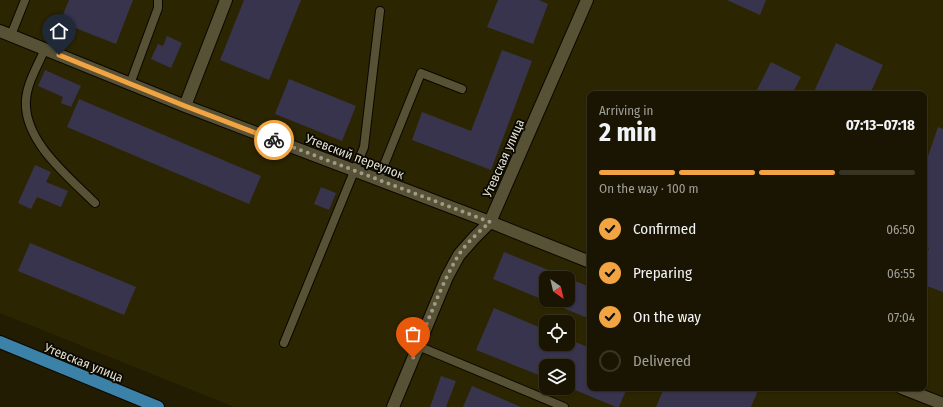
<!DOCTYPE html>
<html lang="en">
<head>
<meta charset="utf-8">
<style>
	:root { --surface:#1a1502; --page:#231e0c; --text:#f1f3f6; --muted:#9f9f99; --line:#383424; --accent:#f3a442 }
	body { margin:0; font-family:"Fira Sans Condensed",sans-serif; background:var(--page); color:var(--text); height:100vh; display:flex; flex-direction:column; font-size:15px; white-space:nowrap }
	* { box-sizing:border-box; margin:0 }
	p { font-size:13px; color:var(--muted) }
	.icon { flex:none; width:22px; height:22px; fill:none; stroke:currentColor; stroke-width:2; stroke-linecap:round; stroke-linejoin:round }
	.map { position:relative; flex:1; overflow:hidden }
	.side { position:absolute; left:587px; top:91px; width:340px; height:300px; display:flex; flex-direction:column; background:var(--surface); border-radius:8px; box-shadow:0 1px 3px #0004,0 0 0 1px var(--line) }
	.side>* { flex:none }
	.needle { width:26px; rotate:146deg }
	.tools { position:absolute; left:539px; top:271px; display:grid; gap:8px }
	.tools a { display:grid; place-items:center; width:36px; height:36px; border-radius:8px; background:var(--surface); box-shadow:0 1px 3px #0004,0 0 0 1px var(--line); font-size:20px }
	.pin { position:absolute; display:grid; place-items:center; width:34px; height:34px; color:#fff; margin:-41px -17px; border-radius:50% 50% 50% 0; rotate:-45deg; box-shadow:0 0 4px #0007 }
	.pin .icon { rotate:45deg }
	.courier { position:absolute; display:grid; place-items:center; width:40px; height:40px; margin:-20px; border:3px solid #f3a442; border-radius:50%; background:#fff; color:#222; box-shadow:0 1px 5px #0007 }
	.headline em { font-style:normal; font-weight:700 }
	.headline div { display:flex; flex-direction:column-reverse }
	.headline { display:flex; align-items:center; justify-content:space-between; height:68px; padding:0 12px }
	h1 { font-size:26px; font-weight:700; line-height:30px }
	.bar { display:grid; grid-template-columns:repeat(4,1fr); gap:6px 4px; align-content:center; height:48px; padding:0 12px }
	.bar i { height:5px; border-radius:3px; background:var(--line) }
	.bar .current { background:var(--accent) }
	.bar p { grid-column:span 4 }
	ol { padding:0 12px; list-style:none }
	li { display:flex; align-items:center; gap:12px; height:44px }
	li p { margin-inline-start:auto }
	li .icon { padding:4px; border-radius:50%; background:var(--accent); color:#111; stroke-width:4 }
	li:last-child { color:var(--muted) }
	li i { width:22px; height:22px; border:2px solid var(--line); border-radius:50% }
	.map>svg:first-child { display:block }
</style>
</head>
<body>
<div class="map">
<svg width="943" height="407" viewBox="0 0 943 407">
	<rect width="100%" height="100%" fill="#221c02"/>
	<!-- built -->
	<path fill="#2c2501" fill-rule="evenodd" d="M0,0H943V407H234L0,313ZM590,94H924V388H590ZM546,278H568V300H546ZM546,322H568V344H546ZM546,366H568V388H546Z"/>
	<!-- building -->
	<path fill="#38344d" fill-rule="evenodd" d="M69,0H133L116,44L60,22Z
		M244,0H301L269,80L220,60Z
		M498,0H539L548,4L533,44L487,27Z
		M727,0H766L760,15Z
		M167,36L182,43L171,68L151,59L158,44L163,46Z
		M836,43L883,65L870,94H813Z
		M502,50L532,61L491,170L412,140L422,112L471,131Z
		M771,62L801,77L792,94H755Z
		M45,70L81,86L71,107L61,103L63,97L38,86Z
		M289,79L356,106L342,141L275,114Z
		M79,99L261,176L249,204L67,127Z
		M938,127L943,129V292L924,285V263L929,248L924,246V168Z
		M35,165L51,172L46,182L68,191L61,207L37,197L31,209L18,203Z
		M321,187L336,193L329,210L314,204Z
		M30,243L136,287L124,315L18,271Z
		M504,252L590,287V319L493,279ZM546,278H568V300H546Z
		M494,308L546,330V344H568V339L590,348V388H627L619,407H616L568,387V366H546V378L476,350Z
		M441,376L456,381L446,407H430Z
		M472,386L521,407H463Z
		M664,388H759L751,407H656Z"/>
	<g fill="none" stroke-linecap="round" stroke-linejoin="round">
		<!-- lane casing -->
		<g stroke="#0b0600" stroke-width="10">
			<path id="lane" d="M11,35L25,0
				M45,49C38,65 27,83 26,100C23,141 69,177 95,203
				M130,84L158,8V0
				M378,180L421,73L462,89
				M284,343L364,147L380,11
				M418,346L564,407"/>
		</g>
		<!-- street casing -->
		<g stroke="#0b0600" stroke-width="14">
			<path id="street" d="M0,31L185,106L490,222L590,262
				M185,106L226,0
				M902,388L943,404
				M393,407L447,277L459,255L474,238L490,222L587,0"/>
		</g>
		<!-- primary casing -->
		<g stroke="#0b0600" stroke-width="14">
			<path id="primary" d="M0,342L158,407"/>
		</g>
		<!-- lane -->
		<use href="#lane" stroke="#575135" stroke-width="8"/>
		<!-- street -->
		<use href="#street" stroke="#575135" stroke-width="12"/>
		<!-- primary -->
		<use href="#primary" stroke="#3c82a8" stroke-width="12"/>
	</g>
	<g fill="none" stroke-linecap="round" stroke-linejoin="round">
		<!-- done -->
		<path stroke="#9f9b88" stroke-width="4" stroke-dasharray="0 7.2" d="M274,140L490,222C479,232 466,243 458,256C440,286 427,325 413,358"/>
		<!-- route -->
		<path stroke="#f3a442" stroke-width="5" d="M59,55L185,106L274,140"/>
	</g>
	<g text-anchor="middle" stroke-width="3.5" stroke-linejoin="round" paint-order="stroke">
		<!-- street labels -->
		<g font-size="13" fill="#e3e0d0" stroke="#090701">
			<text transform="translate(355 156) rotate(21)" y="5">Утевский переулок</text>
			<text transform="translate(503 158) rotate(-66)" y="5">Утевская улица</text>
			<text transform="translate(84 362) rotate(22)" y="5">Утевская улица</text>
		</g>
	</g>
</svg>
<div class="tools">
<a><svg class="needle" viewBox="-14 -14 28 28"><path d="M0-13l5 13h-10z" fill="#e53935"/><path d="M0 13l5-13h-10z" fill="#9f9f99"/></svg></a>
<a><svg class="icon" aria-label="locate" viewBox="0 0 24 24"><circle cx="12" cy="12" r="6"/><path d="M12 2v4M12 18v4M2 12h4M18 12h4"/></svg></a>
<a><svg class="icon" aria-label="layers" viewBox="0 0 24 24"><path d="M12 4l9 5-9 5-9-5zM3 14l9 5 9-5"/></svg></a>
</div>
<div class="pin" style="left:413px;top:358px;background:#ea580c"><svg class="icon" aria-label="bag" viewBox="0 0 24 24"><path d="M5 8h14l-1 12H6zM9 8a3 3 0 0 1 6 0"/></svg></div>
<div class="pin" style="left:59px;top:55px;background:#1f2937"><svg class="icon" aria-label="home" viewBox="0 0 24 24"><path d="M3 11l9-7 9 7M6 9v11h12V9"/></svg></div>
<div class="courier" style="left:274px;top:140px"><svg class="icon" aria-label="bike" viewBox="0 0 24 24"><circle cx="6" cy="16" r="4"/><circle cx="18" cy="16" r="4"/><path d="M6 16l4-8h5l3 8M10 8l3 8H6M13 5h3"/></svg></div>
<section class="side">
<div class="headline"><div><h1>2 min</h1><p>Arriving in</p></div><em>07:13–07:18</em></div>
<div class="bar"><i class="current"></i><i class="current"></i><i class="current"></i><i></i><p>On the way · 100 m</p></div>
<ol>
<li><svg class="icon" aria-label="check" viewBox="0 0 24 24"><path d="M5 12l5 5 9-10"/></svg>Confirmed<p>06:50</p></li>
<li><svg class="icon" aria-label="check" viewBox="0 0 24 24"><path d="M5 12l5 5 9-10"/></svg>Preparing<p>06:55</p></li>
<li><svg class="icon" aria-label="check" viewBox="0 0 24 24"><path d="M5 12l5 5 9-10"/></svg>On the way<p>07:04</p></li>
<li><i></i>Delivered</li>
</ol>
</section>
</div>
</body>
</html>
